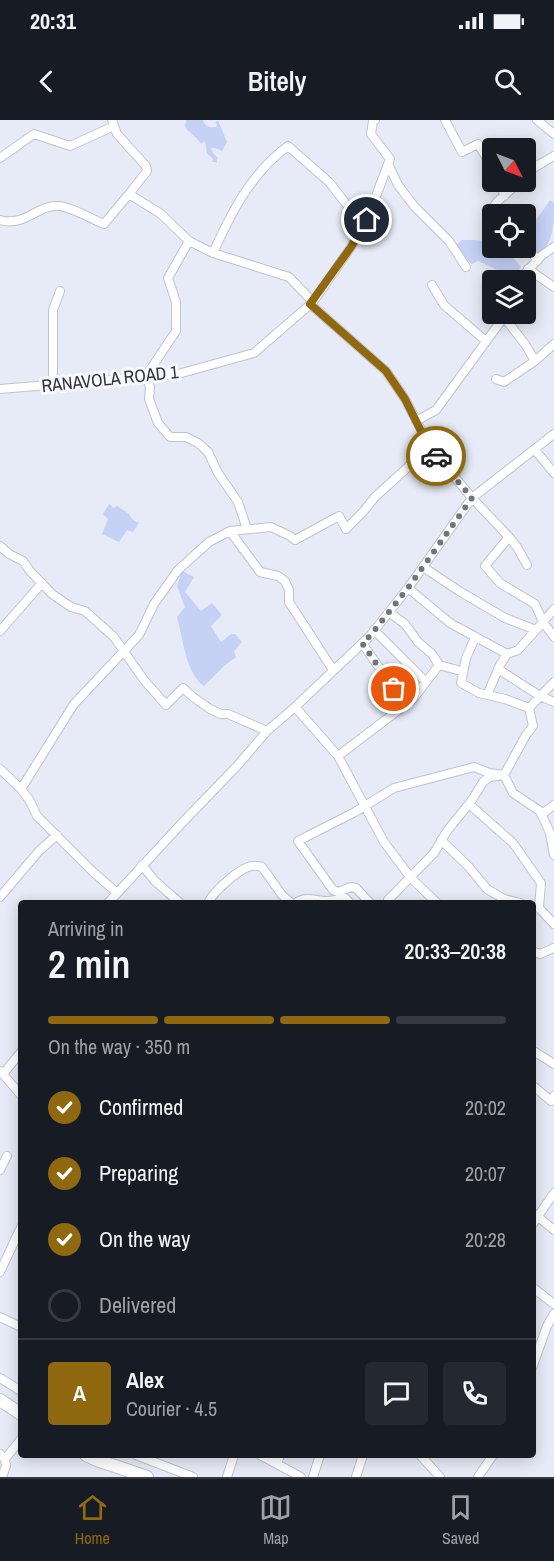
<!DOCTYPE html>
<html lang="en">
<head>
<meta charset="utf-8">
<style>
	:root { --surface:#171b24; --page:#242831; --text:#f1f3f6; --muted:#9ea1a6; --line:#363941; --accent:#90680f }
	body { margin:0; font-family:"Archivo Narrow",sans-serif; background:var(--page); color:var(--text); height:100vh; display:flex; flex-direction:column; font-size:22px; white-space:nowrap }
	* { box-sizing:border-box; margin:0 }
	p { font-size:20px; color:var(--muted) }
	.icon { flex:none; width:33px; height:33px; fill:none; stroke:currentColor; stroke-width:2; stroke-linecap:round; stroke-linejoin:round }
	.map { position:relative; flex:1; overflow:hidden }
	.panel { position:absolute; left:18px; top:780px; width:518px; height:558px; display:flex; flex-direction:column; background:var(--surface); border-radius:6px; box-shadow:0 3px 15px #0003 }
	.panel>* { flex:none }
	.needle { width:39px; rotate:132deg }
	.controls { position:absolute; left:482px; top:18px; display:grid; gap:12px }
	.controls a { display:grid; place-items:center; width:54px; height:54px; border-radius:6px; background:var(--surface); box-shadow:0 3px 15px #0003; font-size:30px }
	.pin { position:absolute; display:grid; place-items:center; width:51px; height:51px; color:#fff; margin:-26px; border:3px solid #fff; border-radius:50%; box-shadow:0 2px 6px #0007 }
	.courier { position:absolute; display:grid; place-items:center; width:60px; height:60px; margin:-30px; border:4px solid #90680f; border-radius:50%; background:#fff; color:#222; box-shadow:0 2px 8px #0007 }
	.head em { font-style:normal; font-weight:600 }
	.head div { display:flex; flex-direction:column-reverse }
	.head { display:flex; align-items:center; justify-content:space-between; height:102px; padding:0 30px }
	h1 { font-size:39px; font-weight:600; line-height:45px }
	.bar { display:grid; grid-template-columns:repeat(4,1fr); gap:9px 6px; align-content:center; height:72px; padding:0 30px }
	.bar i { height:8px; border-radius:4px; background:var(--line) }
	.bar .selected { background:var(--accent) }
	.bar p { grid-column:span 4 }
	.line { display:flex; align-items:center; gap:15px; padding:0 30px; border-top:2px solid var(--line) }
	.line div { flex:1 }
	.round { display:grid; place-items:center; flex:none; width:63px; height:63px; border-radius:6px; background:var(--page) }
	ol { padding:0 30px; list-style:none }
	li { display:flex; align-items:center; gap:18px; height:66px }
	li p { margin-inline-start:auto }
	li .icon { padding:6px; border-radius:50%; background:var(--accent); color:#fff; stroke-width:4 }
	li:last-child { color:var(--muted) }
	li i { width:33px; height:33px; border:3px solid var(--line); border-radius:50% }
	.status { display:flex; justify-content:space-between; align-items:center; height:42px; padding:0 30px; background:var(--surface); direction:ltr }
	.status svg { height:16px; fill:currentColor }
	header { display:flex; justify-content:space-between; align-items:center; height:78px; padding:0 30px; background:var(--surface); font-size:27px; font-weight:600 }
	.tab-bar { display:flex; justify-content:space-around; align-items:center; height:84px; border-top:2px solid var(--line); background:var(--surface); font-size:16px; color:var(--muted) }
	.tab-bar a { display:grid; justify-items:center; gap:3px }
	.tab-bar .selected { color:var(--accent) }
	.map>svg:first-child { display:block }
</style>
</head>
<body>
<div class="status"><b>20:31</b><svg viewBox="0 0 49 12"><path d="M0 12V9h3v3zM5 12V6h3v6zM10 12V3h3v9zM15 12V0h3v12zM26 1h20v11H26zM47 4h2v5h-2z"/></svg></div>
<header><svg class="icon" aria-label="back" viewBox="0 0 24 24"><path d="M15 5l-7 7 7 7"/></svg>Bitely<svg class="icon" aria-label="search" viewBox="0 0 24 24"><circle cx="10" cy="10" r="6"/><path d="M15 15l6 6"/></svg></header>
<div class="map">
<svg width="554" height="1357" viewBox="0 0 554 1357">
	<rect width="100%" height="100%" fill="#e7ebf7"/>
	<!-- water -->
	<path fill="#c5d1f5" d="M186,0H203C204,6 210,8 216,7L217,4L215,3L218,0L227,22L222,31L215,28H211L213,33L218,38L217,39V43L215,42H212L213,39L207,33L205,21L201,24C199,20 189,11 187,10L185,6Z
		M550,80L554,83C554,103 554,125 537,135L525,125V112L539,96Z
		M462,120H476L492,122V128H504L506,129L521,147L512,157L478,141L472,144L461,135L455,126Z
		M109,384L114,388L117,386L128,393L133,400L139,403L133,412L127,410L119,422L102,414L108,399L103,394Z
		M182,451L194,457L185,472L201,491L212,483L222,495L211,506L221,522L231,514H235L242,522L234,531L236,537L224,546L204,566C186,554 183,518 177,497L185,487L177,466Z"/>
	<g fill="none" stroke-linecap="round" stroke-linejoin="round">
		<!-- minor casing -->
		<g stroke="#bfc3cf" stroke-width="10">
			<path id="minor" d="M112,0L117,14L146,46L147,51L129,74
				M445,0L462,32L478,24L492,46
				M537,0L554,14
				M0,38L34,14L70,26L114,6
				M388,44L398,65L414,86L449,121L466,147
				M525,56L535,47L554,36
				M501,62L504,76
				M496,94L491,90L498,81L519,62
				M0,100C26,107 38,84 59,86C71,87 92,99 104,104L129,74L161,94L189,121L213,133L289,157L313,182
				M189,121L168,158L176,182V211L146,256L150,267L149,279L158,303L170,317H186L198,323L208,332L218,353L238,382L247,409
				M525,126L538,140
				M213,133C231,93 251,53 288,26L329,62L354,94L367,100
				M528,149L554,167
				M519,160L541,136L554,127
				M432,165L444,185L486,221
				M310,184L386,251L405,279L430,327L472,378L509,417L485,446L500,463L535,484L543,502L554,489
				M504,197L525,224L535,241L554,224
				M496,259L504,262L535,241
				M53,265V190L60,171
				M0,269L178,254L254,233L313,182L351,127L367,100L390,39L371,14L373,1L375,0
				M416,301L436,290L504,197L503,194
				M535,330L554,353
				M230,411L260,452L278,456L285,461L289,470V482L333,550
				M509,417L517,427L527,445
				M0,426L9,434L23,441L30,451L52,474L71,487L85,491L114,517L144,560L166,585L183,568L193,577L210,589L221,594H228L267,611
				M423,447L459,471L505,498L536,510
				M408,468L450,503L507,534L518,530L543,502L554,517
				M389,492L405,504L418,522L432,534L439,545
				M374,510L426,562
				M0,511L42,463
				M475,518L466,538L461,563L479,573L505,579L529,588
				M362,523L405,585
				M498,549L540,576L554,582
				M487,575L500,545L507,534
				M295,587L338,636L384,722L411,758L437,783
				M338,636L413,579L439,545L461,551
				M0,649L21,669L30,681L37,696L91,750L116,772
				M21,669L74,584L139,515L154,484L178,450L209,422L230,411L271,407L290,416L295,420L339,396L346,409L362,393L375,377L430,327
				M469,684L513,723L541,763L539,788L554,804
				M542,694L554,685
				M441,720L468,746L487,769L504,779L520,783
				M142,745L155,761L180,783
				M0,777L39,731L57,715
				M108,783L182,703L237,646L267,611L295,587L370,516L408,468L472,378L554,314
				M208,783C213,772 239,748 252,746C255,745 258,746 262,747L282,775L291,783
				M296,783C304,776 315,780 325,781C331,781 338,779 345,778L350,783
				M370,783L356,768L351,767L338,772L333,770L298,721L355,692L394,668L474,647L489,653L504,655L526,615L533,606L529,588L554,562
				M387,783L388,780L434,733L447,711L472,680L483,662L490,657L504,655L513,673L540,691L550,713L554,735
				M532,831L540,834L554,828
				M532,930L554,944
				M0,951L21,975
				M3,954L21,932
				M532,965L551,981L554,976
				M0,1050L7,1036
				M532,1092L554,1110
				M532,1105L554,1073
				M0,1152L21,1107
				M532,1167L554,1184
				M0,1197L21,1207
				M532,1248L547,1206L554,1194
				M0,1258L21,1271
				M0,1334L5,1339L6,1346L2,1357
				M136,1335L193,1357
				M260,1335L301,1357
				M420,1335L440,1357
				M5,1339L21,1319
				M277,1344L280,1335
				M227,1357L234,1335
				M313,1357L320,1335
				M356,1357L363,1335
				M478,1357L493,1335"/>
		</g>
		<!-- highway casing -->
		<g stroke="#bfc3cf" stroke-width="14">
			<path id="highway" d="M0,1280L21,1294
				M86,1335L97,1340L147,1357"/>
		</g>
		<!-- minor -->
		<use href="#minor" stroke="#fff" stroke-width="8"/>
		<!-- highway -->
		<use href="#highway" stroke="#fff" stroke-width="12"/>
	</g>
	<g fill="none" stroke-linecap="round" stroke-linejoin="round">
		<!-- done -->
		<path stroke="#72747c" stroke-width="6" stroke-dasharray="0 10.8" d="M394,569L362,523L370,516L408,468L472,378L436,336"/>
		<!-- route -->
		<path stroke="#90680f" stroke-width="8" d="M367,100L351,127L310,184L386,251L405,279L429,327L436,336"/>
	</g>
	<g text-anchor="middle" stroke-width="6" stroke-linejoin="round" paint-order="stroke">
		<!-- street labels -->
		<g font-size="18" fill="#333439" stroke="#f7f9fe">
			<text transform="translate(110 259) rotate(-6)" y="6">RANAVOLA ROAD 1</text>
		</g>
	</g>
</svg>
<div class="controls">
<a><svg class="needle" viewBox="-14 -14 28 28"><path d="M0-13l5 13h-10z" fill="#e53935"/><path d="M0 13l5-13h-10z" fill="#9ea1a6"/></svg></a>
<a><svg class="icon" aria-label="locate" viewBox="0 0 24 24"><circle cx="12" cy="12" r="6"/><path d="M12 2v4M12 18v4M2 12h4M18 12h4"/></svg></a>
<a><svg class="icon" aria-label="layers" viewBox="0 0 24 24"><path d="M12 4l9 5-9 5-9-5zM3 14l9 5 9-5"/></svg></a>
</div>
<div class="pin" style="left:394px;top:569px;background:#ea580c"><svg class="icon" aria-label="bag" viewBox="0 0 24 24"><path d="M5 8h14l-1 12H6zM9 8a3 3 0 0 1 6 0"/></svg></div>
<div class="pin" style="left:367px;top:100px;background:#1f2937"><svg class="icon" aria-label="home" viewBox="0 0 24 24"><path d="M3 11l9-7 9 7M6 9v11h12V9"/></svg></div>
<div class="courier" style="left:436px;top:336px"><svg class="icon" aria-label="car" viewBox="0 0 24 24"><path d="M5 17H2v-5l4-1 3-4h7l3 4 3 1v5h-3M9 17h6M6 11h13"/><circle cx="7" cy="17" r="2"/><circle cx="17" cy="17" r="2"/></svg></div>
<section class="panel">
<div class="head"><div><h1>2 min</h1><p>Arriving in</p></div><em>20:33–20:38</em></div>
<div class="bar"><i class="selected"></i><i class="selected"></i><i class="selected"></i><i></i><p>On the way · 350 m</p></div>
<ol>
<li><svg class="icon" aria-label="check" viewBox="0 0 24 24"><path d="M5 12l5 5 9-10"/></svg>Confirmed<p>20:02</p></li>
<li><svg class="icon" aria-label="check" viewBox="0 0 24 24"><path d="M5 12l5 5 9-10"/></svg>Preparing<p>20:07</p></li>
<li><svg class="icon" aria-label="check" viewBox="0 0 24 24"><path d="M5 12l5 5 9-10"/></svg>On the way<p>20:28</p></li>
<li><i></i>Delivered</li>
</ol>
<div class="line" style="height:108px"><b class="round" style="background:var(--accent);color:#fff">A</b><div><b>Alex</b><p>Courier · 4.5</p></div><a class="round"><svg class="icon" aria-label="chat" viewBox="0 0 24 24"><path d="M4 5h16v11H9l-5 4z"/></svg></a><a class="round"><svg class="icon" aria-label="phone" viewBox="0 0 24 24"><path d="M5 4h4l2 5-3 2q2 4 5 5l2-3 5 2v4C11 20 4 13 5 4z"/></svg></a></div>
</section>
</div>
<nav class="tab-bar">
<a class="selected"><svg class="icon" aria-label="home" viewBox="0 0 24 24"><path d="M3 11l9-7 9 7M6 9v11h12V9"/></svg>Home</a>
<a><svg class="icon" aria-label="map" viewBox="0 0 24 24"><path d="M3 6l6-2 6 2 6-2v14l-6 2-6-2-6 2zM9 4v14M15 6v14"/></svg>Map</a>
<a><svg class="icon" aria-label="saved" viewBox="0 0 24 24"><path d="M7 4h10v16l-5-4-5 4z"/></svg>Saved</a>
</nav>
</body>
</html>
